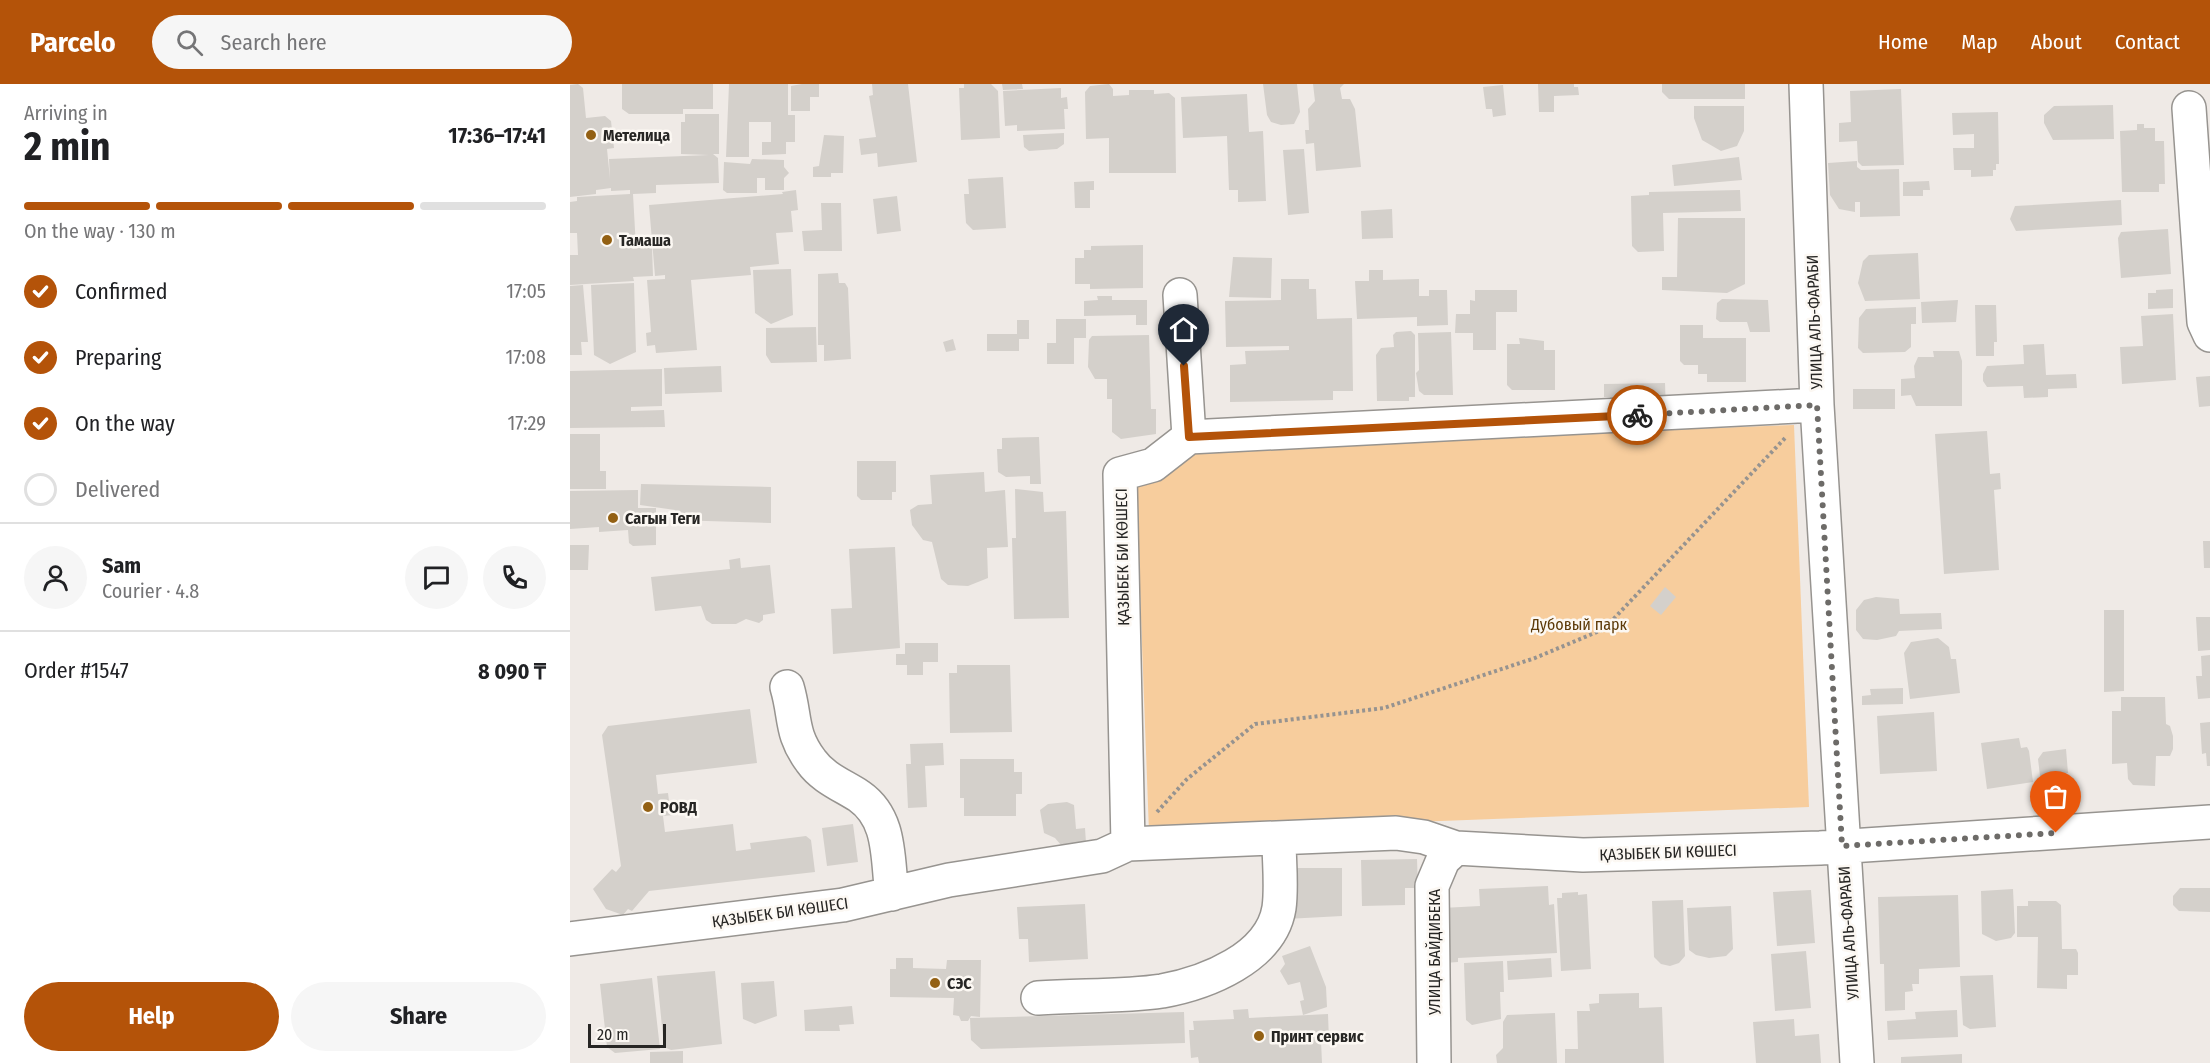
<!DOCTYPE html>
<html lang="en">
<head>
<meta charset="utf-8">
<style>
	:root { --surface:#fff; --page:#f6f6f6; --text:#202124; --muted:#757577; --line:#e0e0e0; --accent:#b45309 }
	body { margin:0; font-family:"Fira Sans Condensed",sans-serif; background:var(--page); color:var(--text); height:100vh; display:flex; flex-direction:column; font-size:22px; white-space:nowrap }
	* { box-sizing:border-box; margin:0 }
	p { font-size:20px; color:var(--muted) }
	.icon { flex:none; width:33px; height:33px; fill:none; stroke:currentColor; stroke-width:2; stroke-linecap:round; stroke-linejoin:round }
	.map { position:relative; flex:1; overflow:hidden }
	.details { display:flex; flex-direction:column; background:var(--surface); width:570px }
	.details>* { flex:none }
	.scale { position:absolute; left:18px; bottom:15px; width:78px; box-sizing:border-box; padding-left:6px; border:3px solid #272624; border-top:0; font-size:16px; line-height:21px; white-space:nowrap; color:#272624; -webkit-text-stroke:4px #fcf8f3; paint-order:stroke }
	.pin { position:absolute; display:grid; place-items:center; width:51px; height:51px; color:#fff; margin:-62px -26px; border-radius:50% 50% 50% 0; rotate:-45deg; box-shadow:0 0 6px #0007 }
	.pin .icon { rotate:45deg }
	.courier { position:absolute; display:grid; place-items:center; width:60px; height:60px; margin:-30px; border:4px solid #b45309; border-radius:50%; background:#fff; color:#222; box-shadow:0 2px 8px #0007 }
	.summary em { font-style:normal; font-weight:700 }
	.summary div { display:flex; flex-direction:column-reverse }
	.summary { display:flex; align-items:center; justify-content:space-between; height:102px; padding:0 24px }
	h1 { font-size:39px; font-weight:700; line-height:45px }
	.bar { display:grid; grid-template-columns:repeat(4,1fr); gap:9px 6px; align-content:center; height:72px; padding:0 24px }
	.bar i { height:8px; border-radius:4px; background:var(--line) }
	.bar .active { background:var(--accent) }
	.bar p { grid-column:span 4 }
	.line { display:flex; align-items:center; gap:15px; padding:0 24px; border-top:2px solid var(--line) }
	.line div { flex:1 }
	.round { display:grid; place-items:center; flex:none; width:63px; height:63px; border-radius:32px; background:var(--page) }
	ol { padding:0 24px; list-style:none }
	li { display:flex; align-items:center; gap:18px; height:66px }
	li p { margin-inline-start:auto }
	li .icon { padding:6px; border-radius:50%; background:var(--accent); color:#fff; stroke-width:4 }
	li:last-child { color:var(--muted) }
	li i { width:33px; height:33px; border:3px solid var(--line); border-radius:50% }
	.cta { display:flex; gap:12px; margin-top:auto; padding:12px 24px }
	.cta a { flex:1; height:69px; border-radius:36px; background:var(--accent); color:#fff; font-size:24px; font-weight:700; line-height:69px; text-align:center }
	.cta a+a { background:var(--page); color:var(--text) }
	header { display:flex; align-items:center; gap:36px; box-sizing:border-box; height:84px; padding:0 30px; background:var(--accent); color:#fff }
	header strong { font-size:28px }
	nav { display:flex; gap:33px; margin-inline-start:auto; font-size:21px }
	.search { width:420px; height:54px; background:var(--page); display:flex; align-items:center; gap:15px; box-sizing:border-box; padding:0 21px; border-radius:33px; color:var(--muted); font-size:22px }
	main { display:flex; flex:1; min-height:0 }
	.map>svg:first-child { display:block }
</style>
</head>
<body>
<header>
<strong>Parcelo</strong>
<div class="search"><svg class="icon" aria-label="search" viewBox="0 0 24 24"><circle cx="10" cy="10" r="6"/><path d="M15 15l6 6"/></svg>Search here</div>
<nav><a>Home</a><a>Map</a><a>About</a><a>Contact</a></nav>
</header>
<main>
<section class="details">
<div class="summary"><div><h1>2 min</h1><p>Arriving in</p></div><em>17:36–17:41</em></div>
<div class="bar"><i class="active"></i><i class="active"></i><i class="active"></i><i></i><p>On the way · 130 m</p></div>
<ol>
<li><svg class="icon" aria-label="check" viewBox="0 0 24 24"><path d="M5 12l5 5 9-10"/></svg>Confirmed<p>17:05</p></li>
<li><svg class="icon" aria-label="check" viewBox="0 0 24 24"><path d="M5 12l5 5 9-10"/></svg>Preparing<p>17:08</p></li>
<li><svg class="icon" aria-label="check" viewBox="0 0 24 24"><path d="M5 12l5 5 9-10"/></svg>On the way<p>17:29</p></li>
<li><i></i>Delivered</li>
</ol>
<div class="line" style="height:108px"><a class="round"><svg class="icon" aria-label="person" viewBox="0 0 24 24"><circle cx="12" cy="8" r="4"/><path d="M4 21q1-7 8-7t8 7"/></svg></a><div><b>Sam</b><p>Courier · 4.8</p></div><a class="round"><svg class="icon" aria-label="chat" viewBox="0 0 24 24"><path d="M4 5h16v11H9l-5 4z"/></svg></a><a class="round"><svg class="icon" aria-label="phone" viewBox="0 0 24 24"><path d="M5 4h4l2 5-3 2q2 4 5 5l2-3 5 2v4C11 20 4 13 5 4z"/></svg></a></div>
<div class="line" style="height:78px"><div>Order #1547</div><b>8 090 ₸</b></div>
<div class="cta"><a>Help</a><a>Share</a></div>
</section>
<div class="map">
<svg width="1640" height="979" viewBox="0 0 1640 979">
	<rect width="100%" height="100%" fill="#efeae6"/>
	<!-- green -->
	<path fill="#f7cd9d" d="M1224,341L1239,723L579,748L566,399L623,364Z"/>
	<!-- building -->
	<path fill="#d4d0cb" d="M8,0L13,4L16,34L35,32L41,37L44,64L37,65L40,95L39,75L139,71L111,70V38H115V30H149V70H143L148,74L149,99L86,101V109L63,110L66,164L82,163L83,192L63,193L64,197L0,201V171H8L7,149H0V118L7,117V113L60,110V106L41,107V104L26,106V110L0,113V1Z
		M52,0H143V25H113V30H59L52,25Z
		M159,0H218V31H225V58H216V70L192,71V58H201V38H179V73H156Z
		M232,0H249V13H240V27H221V2Z
		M302,0H338L347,78L308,83L307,69L291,71L289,55L306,53L299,12L303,11Z
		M394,0H421L428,7L430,54L391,56L389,4H394Z
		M432,0H452L453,5L433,6Z
		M539,0L543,5V12L559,11V6H584V10L599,9L605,14L606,89H539V54L516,55L515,8L520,2Z
		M693,0H727L730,28L724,40L711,41L701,38L697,31Z
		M743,0H774L770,4L772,15H780L785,25L791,83L746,87L744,59L736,60L735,46H739L738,25L745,17Z
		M968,0H1004V3H1008L1009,11L984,12V28H969Z
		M1092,0H1175V15H1099L1092,8Z
		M933,1L936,31L923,33L922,25H916L913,3Z
		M491,4V14L497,13L498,25H494L495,45L447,47V41L435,42L433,7Z
		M1331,5L1334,81L1292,82L1288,78L1287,57L1269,58V39L1281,38L1280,7Z
		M677,10L679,48L693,47L696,117L668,118V106H659L657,52L613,54L611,13Z
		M1543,21L1544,55L1483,56L1474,39V31L1484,22Z
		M1124,22H1174V47L1167,62L1151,67L1132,56L1124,34Z
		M1428,28L1429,80H1426V86H1423V92L1401,93V86H1384L1383,64H1404V50L1383,51L1382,29Z
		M1567,40H1574V44H1585V57H1594L1595,100H1589V108H1552L1550,47L1567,46Z
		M494,49V60L487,65L459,67L454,63L453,51Z
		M254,51L274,52L273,89H261V93H243V83L249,82Z
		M734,65L739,129L718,131L713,66Z
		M1169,73L1172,96L1104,102L1102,81Z
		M182,75L214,76V83L219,89L214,94V106H195V94H187V109H157L153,106L154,78L180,80Z
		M1287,77V83L1291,86L1329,85L1330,132L1290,133V118H1285V128L1269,125L1260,111L1258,79Z
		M433,93L436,144L403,146L396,139L394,110H399L398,95Z
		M524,97V106H520V124H505L504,98Z
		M1359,97L1360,106H1353V112H1333V98Z
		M226,106L228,126L221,127L223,148L206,149L209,180L180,183L181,191L121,196L127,266L86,269L85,261L77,262L76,249L81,248L77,196L95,195V191L85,192L79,121L213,110L212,108Z
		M1170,106L1171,127L1093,129L1094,167L1068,168L1062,162L1061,112L1079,111V108Z
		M327,112L331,147L307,150L303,115Z
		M1551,116L1552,141L1446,147L1440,135L1445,122Z
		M251,119H271L272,167H234L232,147L252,146Z
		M822,125L823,154L792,155L791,127Z
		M1108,134H1175V200L1157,209L1092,206V193H1107Z
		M1598,145L1601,190L1551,194L1548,154L1551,148Z
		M573,161V204L520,205V200H505V174H514V166H521V162Z
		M1348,169L1350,215L1295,217L1288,199L1293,177L1299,171Z
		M663,173L702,174L701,214L659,213Z
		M221,185L223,231L201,240L185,229L183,186Z
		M799,186H813V196L849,195V212H859V206H877L878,241L847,242V233L787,235L785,197H799Z
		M268,189L269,199H275L278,204L281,275L254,277V261H248V190Z
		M711,195H739V205H746L747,235L782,234L783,307H763V316L660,318V281L676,280L675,267L719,266V262L656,263L655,217L711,216Z
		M64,199L66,268L40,280L24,271L21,201Z
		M13,201L18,258H11L12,271H0V202Z
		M1603,205V224L1578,225V209H1586V206Z
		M905,206H947V228H926V266H903V249H885L886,230H900V216L905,217Z
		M527,212H542V216H577V241H566V231L514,232V217L528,216Z
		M1152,215L1198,216L1200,248H1180L1177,238H1150L1146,235L1147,219Z
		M1388,216L1386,238L1352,239L1351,218Z
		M1405,221H1426L1427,258H1424V272H1406Z
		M1346,223V240H1341V263L1335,268L1293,269L1288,264L1289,234L1296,225Z
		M1603,230L1606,296L1552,300L1550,263L1573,262L1571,232Z
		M486,235H516V254H504V280H477V259H486Z
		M447,236H459V255H449V267H417V250H447Z
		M1110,241H1133V254H1176V298H1137V290H1128V281H1114L1110,277Z
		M246,243L247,278L201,279L196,271V244Z
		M841,247L845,251V313H839V317H807L806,271L811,264L824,263L823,251L826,248Z
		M881,248L883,311H854L849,307L846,289L849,286L848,249Z
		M579,251L581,325H586V350L551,355L542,348V315H537V295H525L518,283L519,256L522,252Z
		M949,254L974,257V266H985V306H942L937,301V260H950Z
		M383,255L386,266L376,268L373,258Z
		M1474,260L1476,291L1506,290L1507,304L1478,305V313L1454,314L1453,302L1417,303L1413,297V290L1417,282L1454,280L1453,261Z
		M1363,267H1389L1392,277V322H1346L1341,311L1331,312V295L1345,294L1344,282L1348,273H1364Z
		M151,282L152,308L95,310L94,284Z
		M92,285V322L61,323V327L94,326L95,343L0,344V287Z
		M1640,292V322L1629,323L1626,293Z
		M1095,299L1096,326L1041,327L1040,313H1034V300Z
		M1283,305H1325V325H1283Z
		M1417,347L1420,390L1430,389L1431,405L1424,406L1429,486L1374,490L1365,350Z
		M0,350H30V387H36V405H0Z
		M469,353L471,400H460V392L436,393L428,388L427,365H432V354Z
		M287,377H326V408H322V416H291L287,412Z
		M414,388L415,408L435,406L438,463L417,464L418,494L398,502L378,501L371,495L362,458L353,456L342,441L340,426L348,421L362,420L360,391Z
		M71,400L201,403V439L104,436L105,426L70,421Z
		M445,405L473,408L474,428L496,427L499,534L444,535L442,454H446Z
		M68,406V424H86V461L63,462L59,459L58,446L29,448V443L0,445V407Z
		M1633,457H1640V484H1634Z
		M0,461H19L18,486H0Z
		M325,463L330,564L263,570L261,525L282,524L279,465Z
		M170,474L171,484L200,481L205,529L193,531V536L189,539L176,535L166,540H142L136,536L131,522L85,527L81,493L160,485L159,476Z
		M1095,503L1106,513L1091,531L1080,522Z
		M1306,513L1329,515L1330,530L1371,529L1372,545L1329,547L1326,552L1307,556L1293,555L1286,546V526L1294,516Z
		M1534,526H1554V607L1534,608Z
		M1626,533H1640V566L1628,567Z
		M1368,554L1379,563L1381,575H1386L1390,609L1340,615L1334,569L1341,558Z
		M335,559H368V578H353V591H337V581H326V570H335Z
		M1640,571V614L1628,615L1626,592H1632L1631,572Z
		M387,581H440L442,648L380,649L379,589H387Z
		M1333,604V620L1292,621V612L1301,611L1300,605Z
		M1551,613H1595L1596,640L1600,642L1603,652V665L1600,672H1586L1585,702L1563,701L1558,695L1557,679L1542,680V627H1551Z
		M180,625L187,679L86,691L88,710L98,709L99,717L113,716L114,730L93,732L95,748L163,740L166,767L181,765L180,759L236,752L241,756L245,788L79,807L62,827L58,825L53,831L36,825L23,805L42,785L46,788L51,782L32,651L38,642Z
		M1364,628L1367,687L1310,690L1307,632Z
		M1640,638V682H1637L1636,669L1632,670L1630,639Z
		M1449,654L1451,664L1457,663L1459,667L1463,698L1417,705L1411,659Z
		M373,659L374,681L355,682L357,723L338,724L336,680H341L340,660Z
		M1496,665L1498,689L1470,692L1468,675L1473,668Z
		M390,675H444V688H452V710H446V732H394V714H390Z
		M497,718L504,721L506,745L515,744L516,759L491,761L485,754L474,749L470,726L478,720Z
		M283,740L288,778L257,782L252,744Z
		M847,775L848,804H835V821L792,822L791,776Z
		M718,784H772V832L716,835Z
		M978,802L979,821L984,820L987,869L888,874V878L874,879L872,824L910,822L909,805Z
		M1610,804H1640V828L1609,827L1603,821V812Z
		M1443,805L1445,849L1441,854L1426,857L1412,850L1411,807Z
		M1241,806L1245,859L1207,862L1203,808Z
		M1008,808V811L1017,810L1021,885L991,887L987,814H992V809Z
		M1388,811L1390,883L1349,885V900H1342L1343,907L1335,908V926L1315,927L1314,880H1310L1308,813Z
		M1113,816L1115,872L1109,879L1100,882L1091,880L1084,873L1082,817Z
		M1458,817H1486L1491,821L1492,865H1506L1508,869V891H1497V905L1467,904L1468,853H1447V822H1458Z
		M515,820L518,875L459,878L458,855H449L447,823Z
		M1161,822L1163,865L1156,872L1139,874L1126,871L1119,866L1117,824Z
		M740,862L756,903L757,923L733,931L730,917L734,916L730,898L718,901L710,887L715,880L712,872Z
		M1236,867L1241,924L1205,927L1201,870Z
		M326,874H343V884L376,885L377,876H411L410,933L401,932L398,937H391L389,932L383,931L384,914L320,913V885H326Z
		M981,874L982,893L938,896L937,877Z
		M933,877L934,908H930L931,935L902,941L896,936L894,879Z
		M145,887L152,960L101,966L94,963L87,892Z
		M1423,891L1426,943L1400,945L1393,941L1390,892Z
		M82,894L90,965L45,969L37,963L30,900Z
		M204,897L207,932L185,940L173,935L171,899Z
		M1069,909V924L1092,923L1094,979H995V965H1008L1007,927H1020L1019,920L1029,919V910Z
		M282,922L284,940L269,941L270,947H235L234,926Z
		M678,925L679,934L758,930L759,957H751L752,979H629L628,973L621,974L619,946H624L623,937L664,935L663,926Z
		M1387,926L1388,953L1318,956L1317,937L1346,935L1345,928Z
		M614,928L615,959L411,965L401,956L400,934Z
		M985,929L987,979H927L926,971L933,964V938L937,931Z
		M1224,935L1225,952L1249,950L1251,979H1186L1183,938Z
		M113,967V979H80V968Z
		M1392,970V979H1331V973Z"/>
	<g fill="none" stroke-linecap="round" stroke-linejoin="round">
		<!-- minor casing -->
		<g stroke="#979490" stroke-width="36">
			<path id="minor" d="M1236,0L1247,321L1287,979
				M1619,24L1634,238L1640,251
				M610,211L619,353
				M217,603C226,633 220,649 241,677C253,694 272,701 289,712C322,735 317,775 322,810
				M558,760L550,390L583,381L619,353L1247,321
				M0,855L273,821L379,796L532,772L558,760L826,749L854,753L886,764L1013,771L1250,764L1640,738
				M468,914C509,911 552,913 592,907C636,899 701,874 709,824C712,803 709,777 709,756
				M864,979L862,802L873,776L886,764"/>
		</g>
		<!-- path -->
		<path stroke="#969390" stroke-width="4" stroke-dasharray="3 3" stroke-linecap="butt" d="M587,728L617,695L685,640L814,624L965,574L1034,545L1216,353"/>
		<!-- minor -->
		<use href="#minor" stroke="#fff" stroke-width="33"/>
	</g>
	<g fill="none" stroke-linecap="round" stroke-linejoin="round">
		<!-- done -->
		<path stroke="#6d6b68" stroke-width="6" stroke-dasharray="0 10.8" d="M1067,331L1247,321L1272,762L1486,749"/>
		<!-- route -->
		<path stroke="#b45309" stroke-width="8" d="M614,282L619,353L1067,331"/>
	</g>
	<!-- markers -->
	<g fill="#936013" stroke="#fcf8f3" stroke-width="2">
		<circle cx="21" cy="51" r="6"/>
		<circle cx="37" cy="156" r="6"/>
		<circle cx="43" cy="434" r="6"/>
		<circle cx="78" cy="723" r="6"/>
		<circle cx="365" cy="899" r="6"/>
		<circle cx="689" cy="952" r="6"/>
	</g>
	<g text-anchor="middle" stroke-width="5" stroke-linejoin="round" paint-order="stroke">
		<!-- poi labels -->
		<g font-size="16" font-weight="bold" fill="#272624" stroke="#fcf8f3" text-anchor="start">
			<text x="33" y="57">Метелица</text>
			<text x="49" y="162">Тамаша</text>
			<text x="55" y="440">Сагын Теги</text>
			<text x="90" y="729">РОВД</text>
			<text x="377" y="905">СЭС</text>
			<text x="701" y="958">Принт сервис</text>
		</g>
		<!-- street labels -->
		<g font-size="16" fill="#272624" stroke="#fcf8f3">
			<text transform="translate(1244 238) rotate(-92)" y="6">УЛИЦА АЛЬ-ФАРАБИ</text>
			<text transform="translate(552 473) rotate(-91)" y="6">ҚАЗЫБЕК БИ КӨШЕСІ</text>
			<text transform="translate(1098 768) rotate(-2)" y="6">ҚАЗЫБЕК БИ КӨШЕСІ</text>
			<text transform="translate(210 828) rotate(-8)" y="6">ҚАЗЫБЕК БИ КӨШЕСІ</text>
			<text transform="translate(1278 849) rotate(-94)" y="6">УЛИЦА АЛЬ-ФАРАБИ</text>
			<text transform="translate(864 868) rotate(-90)" y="6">УЛИЦА БАЙДИБЕКА</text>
		</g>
		<!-- park labels -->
		<g font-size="16" fill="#5d3a08" stroke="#fcf8f3">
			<text x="1009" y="546">Дубовый парк</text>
		</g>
	</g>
</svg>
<div class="scale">20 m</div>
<div class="pin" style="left:1486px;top:749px;background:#ea580c"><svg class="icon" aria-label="bag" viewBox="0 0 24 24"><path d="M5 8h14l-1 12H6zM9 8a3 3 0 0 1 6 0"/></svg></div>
<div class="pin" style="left:614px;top:282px;background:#1f2937"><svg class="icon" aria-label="home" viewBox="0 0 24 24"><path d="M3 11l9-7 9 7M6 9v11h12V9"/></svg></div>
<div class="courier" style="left:1067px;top:331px"><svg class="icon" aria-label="bike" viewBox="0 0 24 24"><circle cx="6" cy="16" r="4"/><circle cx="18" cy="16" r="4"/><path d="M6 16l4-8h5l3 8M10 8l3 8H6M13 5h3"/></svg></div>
</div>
</main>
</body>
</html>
